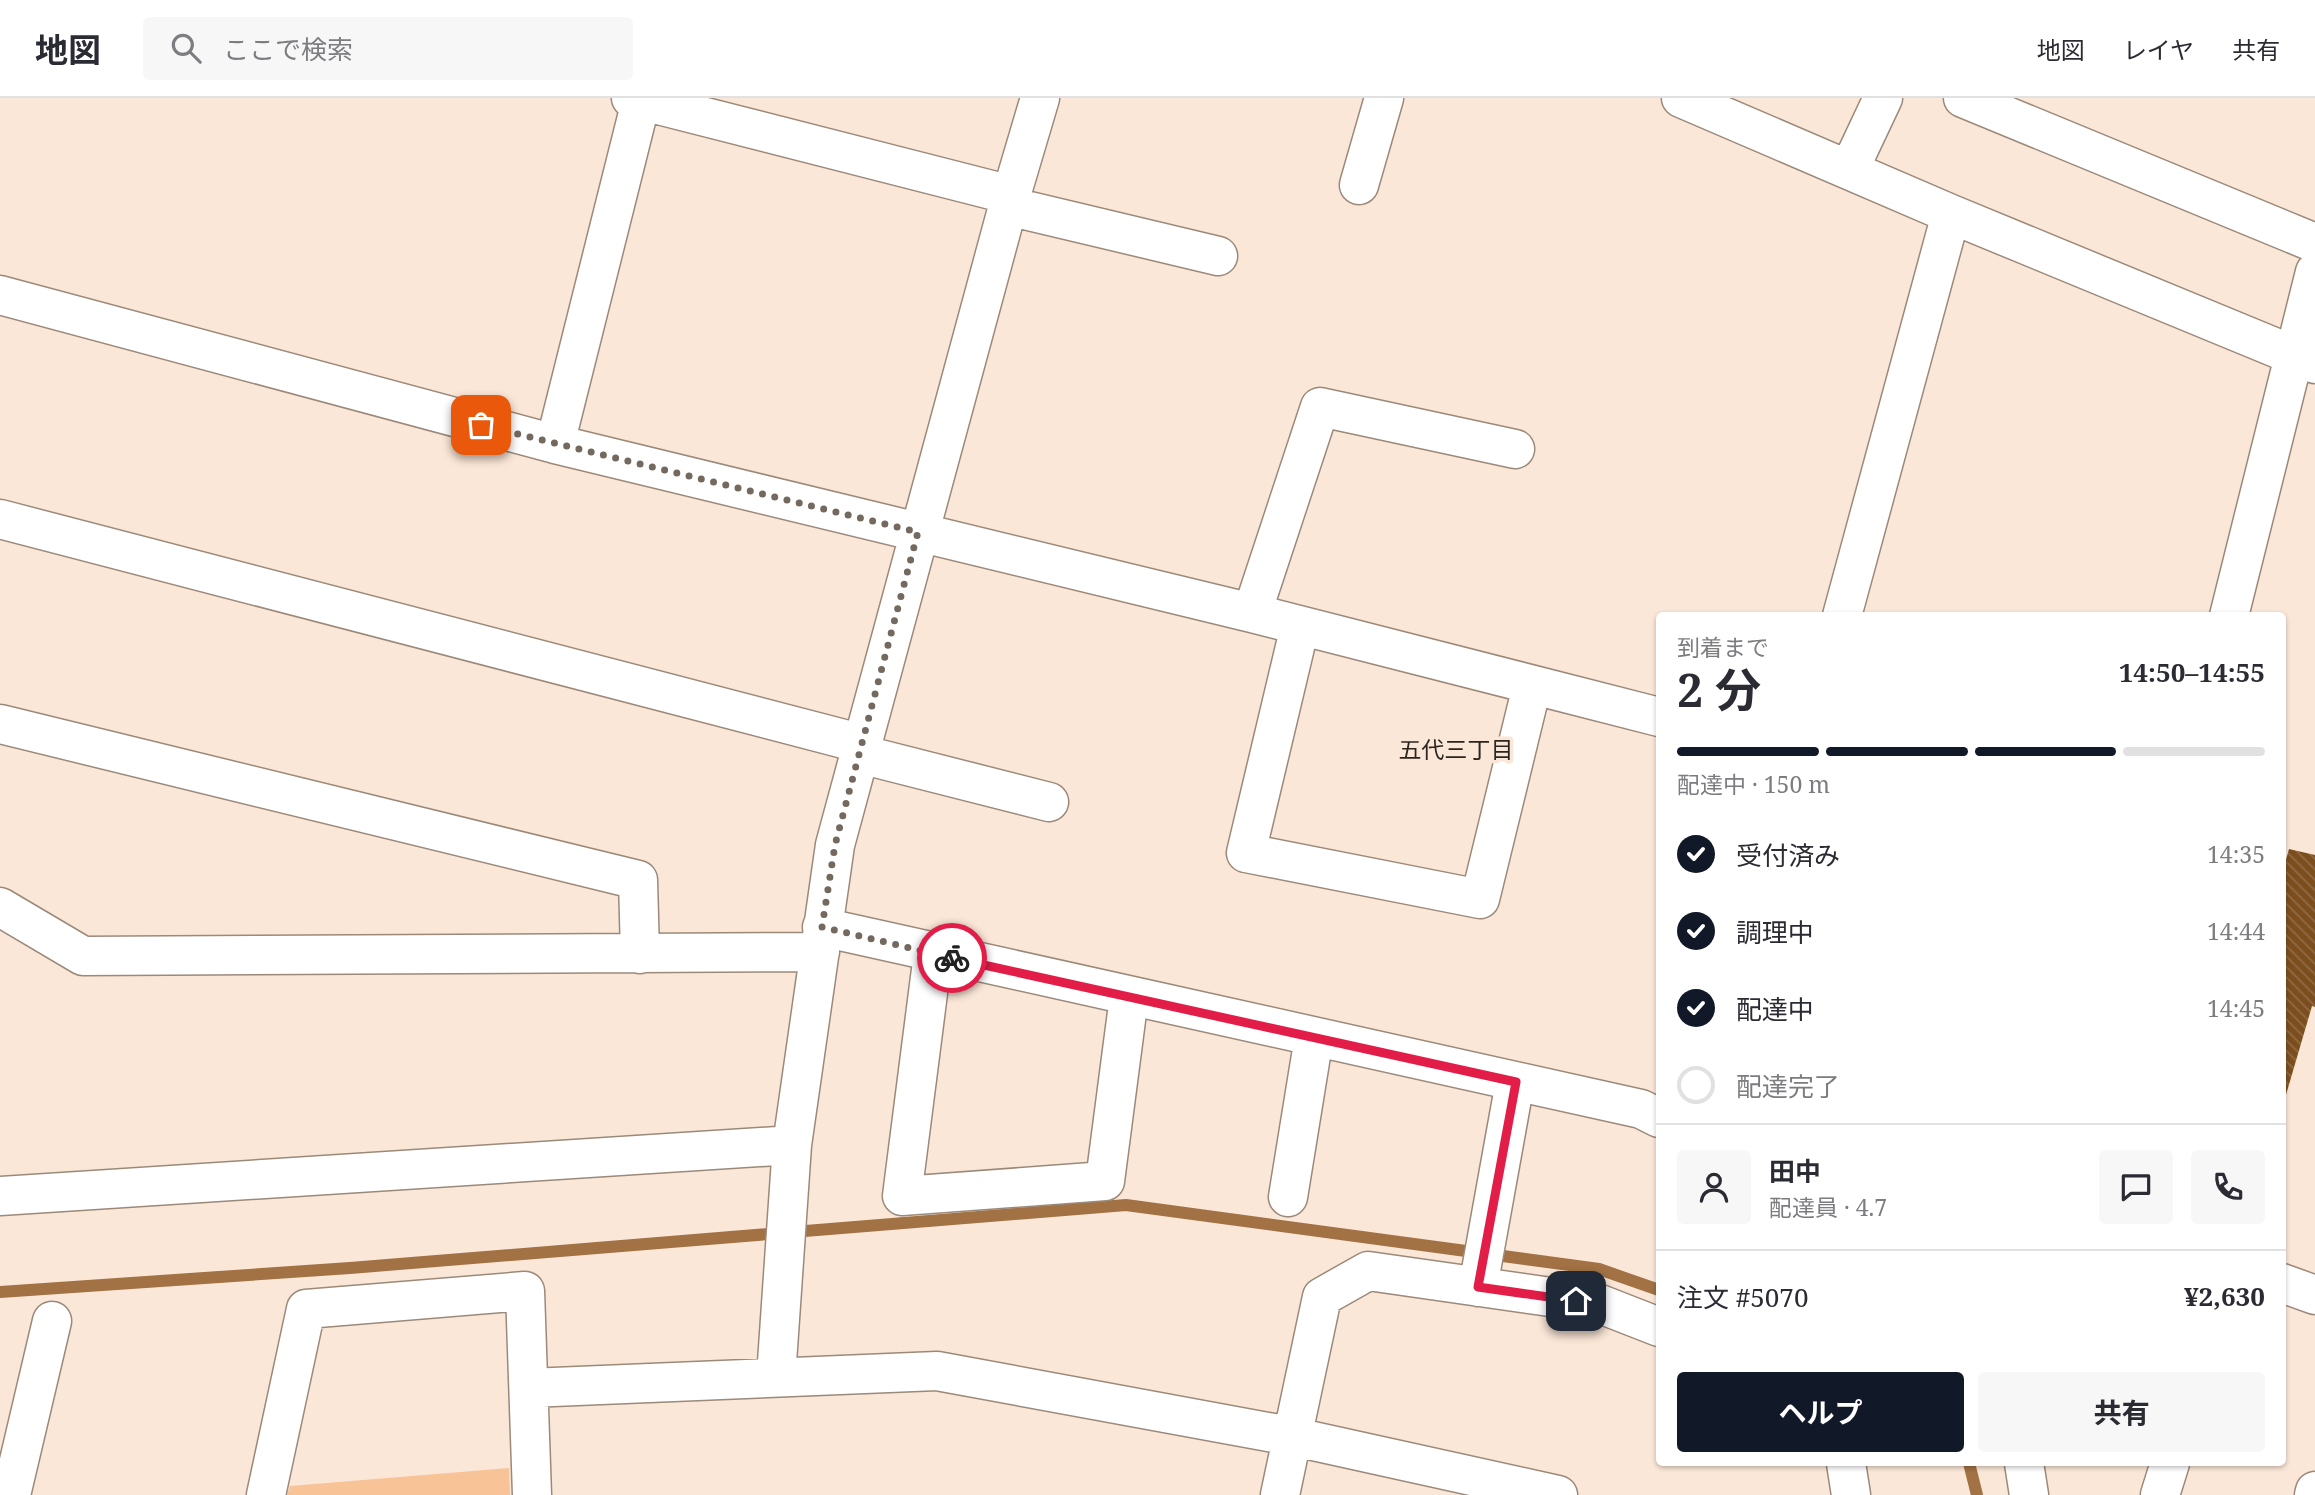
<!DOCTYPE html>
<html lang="ja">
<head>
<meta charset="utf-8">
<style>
	:root { --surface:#fff; --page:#f7f7f7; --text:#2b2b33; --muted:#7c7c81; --line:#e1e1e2; --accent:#111827 }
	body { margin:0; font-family:"Noto Serif","Noto Sans JP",serif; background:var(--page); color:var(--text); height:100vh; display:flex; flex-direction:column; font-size:26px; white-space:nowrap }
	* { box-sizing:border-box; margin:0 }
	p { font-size:23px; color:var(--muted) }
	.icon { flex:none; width:38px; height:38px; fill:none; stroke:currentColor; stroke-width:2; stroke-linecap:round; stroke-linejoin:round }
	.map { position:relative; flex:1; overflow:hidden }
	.sheet { position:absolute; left:1656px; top:514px; width:630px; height:854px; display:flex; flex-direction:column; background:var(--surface); border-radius:7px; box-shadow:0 2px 5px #0004 }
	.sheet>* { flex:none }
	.pin { position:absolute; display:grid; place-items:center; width:60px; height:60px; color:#fff; margin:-30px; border-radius:14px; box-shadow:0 4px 10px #0006 }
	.courier { position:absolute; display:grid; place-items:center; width:70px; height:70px; margin:-35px; border:5px solid #e11d48; border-radius:50%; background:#fff; color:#222; box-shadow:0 2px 9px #0007 }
	.headline em { font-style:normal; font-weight:700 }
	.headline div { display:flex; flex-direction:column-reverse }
	.headline { display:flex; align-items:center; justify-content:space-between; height:119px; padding:0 21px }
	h1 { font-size:46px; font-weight:700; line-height:52px }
	.bar { display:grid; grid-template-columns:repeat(4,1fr); gap:10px 7px; align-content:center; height:84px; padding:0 21px }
	.bar i { height:9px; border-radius:5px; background:var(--line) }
	.bar .on { background:var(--accent) }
	.bar p { grid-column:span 4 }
	.line { display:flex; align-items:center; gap:18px; padding:0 21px; border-top:2px solid var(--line) }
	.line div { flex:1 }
	.round { display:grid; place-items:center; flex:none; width:74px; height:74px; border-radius:7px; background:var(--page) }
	ol { padding:0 21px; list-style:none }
	li { display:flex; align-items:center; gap:21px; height:77px }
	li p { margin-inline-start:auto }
	li .icon { padding:7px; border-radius:50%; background:var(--accent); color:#fff; stroke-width:4 }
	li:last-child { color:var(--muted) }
	li i { width:38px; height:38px; border:4px solid var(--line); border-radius:50% }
	.button { display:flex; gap:14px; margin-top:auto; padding:14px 21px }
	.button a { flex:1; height:80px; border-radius:7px; background:var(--accent); color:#fff; font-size:28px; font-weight:700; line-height:80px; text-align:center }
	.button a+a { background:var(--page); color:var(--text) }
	header { display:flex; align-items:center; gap:42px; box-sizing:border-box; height:98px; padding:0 35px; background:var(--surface); border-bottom:2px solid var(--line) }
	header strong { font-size:33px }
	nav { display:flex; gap:38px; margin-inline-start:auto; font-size:24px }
	.search { width:490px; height:63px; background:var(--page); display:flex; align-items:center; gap:18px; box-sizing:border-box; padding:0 24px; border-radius:7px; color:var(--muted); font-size:26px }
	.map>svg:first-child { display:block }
</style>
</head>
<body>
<header>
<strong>地図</strong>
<div class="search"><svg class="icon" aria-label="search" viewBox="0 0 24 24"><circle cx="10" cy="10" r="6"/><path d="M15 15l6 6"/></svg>ここで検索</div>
<nav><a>地図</a><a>レイヤ</a><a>共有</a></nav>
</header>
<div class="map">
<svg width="2315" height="1397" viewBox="0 0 2315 1397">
	<defs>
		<pattern id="building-back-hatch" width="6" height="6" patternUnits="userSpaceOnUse" patternTransform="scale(1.75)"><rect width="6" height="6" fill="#7d4e1d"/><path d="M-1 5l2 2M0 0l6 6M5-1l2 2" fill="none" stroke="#8e6a45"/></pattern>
	</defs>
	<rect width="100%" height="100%" fill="#fbe7d7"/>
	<!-- green -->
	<path fill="#f8c497" d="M509,1370L510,1397H287L290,1388Z"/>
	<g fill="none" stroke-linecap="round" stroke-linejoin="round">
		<!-- stream -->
		<path stroke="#a27245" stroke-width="12" d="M0,1194L350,1170L1126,1107L1599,1171L1659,1192
			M1969,1365L1977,1397"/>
	</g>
	<!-- building -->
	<path fill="url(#building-back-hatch)" d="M2289,751L2315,757V909L2312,908L2283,1007L2282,776Z"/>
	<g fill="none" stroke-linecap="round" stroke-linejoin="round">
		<!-- minor casing -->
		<g stroke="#9b897a" stroke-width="41">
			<path id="minor" d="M1040,0L1008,108L1218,158
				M1681,0L1951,116L2315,266
				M1963,0L2315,145
				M1850,70L1883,0
				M1359,87L1384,0
				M0,197L555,346L1252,515L1659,619
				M555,346L641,3
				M0,421L863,646
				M1252,515L1320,309L1515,351
				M1842,518L1951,116
				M2229,518L2315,174
				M1300,528L1246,755L1480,801L1532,588
				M0,626L638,782L640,856
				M860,656L1049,704
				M0,809L83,858L820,854
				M822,829L1641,1011L1659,1020
				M933,856L902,1098L1105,1083L1129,899
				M0,1098L792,1047L835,747L1011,97L631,0
				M1288,1099L1314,939
				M2282,1185L2315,1197
				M1478,1189L1515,984
				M776,1279L792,1047
				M529,1290L937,1273L1295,1339L1558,1397
				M1846,1365L1851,1397
				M2024,1365L2029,1397
				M11,1397L52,1223
				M266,1397L306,1211L525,1193L532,1397
				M1280,1397L1322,1199L1368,1173L1600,1206L1659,1229
				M2160,1397L2170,1365
				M2314,1397L2315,1393"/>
		</g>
		<!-- minor -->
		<use href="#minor" stroke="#fff" stroke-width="38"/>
	</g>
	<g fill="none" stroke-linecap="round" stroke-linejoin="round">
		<!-- done -->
		<path stroke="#74695f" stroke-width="7" stroke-dasharray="0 12.6" d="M481,327L918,434L835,747L822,829L952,860"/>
		<!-- route -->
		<path stroke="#e11d48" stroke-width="9" d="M952,860L1516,984L1478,1189L1576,1203"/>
	</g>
	<g text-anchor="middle" stroke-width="7" stroke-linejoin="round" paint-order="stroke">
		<!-- neighbourhood labels -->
		<g font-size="23" fill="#2c251f" stroke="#fbe7d7">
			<text x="1456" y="660">五代三丁目</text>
		</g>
	</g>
</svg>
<div class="pin" style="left:481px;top:327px;background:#ea580c"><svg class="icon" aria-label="bag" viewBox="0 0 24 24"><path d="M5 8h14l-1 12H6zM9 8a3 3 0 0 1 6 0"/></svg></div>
<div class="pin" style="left:1576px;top:1203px;background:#1f2937"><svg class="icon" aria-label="home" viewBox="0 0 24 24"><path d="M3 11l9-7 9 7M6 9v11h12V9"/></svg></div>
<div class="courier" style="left:952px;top:860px"><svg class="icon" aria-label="bike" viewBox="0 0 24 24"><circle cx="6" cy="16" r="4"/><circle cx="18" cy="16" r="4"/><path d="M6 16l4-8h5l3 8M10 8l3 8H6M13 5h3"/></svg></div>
<section class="sheet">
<div class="headline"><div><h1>2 分</h1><p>到着まで</p></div><em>14:50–14:55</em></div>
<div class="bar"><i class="on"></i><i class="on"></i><i class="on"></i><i></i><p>配達中 · 150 m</p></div>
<ol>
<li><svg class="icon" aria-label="check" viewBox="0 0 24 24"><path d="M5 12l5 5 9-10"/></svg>受付済み<p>14:35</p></li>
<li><svg class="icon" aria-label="check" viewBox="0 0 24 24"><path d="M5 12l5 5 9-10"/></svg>調理中<p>14:44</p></li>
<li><svg class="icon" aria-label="check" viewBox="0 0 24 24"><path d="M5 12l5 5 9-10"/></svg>配達中<p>14:45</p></li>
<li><i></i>配達完了</li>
</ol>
<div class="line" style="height:126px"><a class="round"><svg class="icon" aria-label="person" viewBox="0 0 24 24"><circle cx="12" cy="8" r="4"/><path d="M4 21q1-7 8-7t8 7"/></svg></a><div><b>田中</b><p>配達員 · 4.7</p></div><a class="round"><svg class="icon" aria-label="chat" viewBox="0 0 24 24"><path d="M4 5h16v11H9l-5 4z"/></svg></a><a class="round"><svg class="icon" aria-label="phone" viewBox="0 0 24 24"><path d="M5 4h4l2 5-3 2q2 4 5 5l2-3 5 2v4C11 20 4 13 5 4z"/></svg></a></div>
<div class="line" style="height:91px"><div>注文 #5070</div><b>¥2,630</b></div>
<div class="button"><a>ヘルプ</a><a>共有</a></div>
</section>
</div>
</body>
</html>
